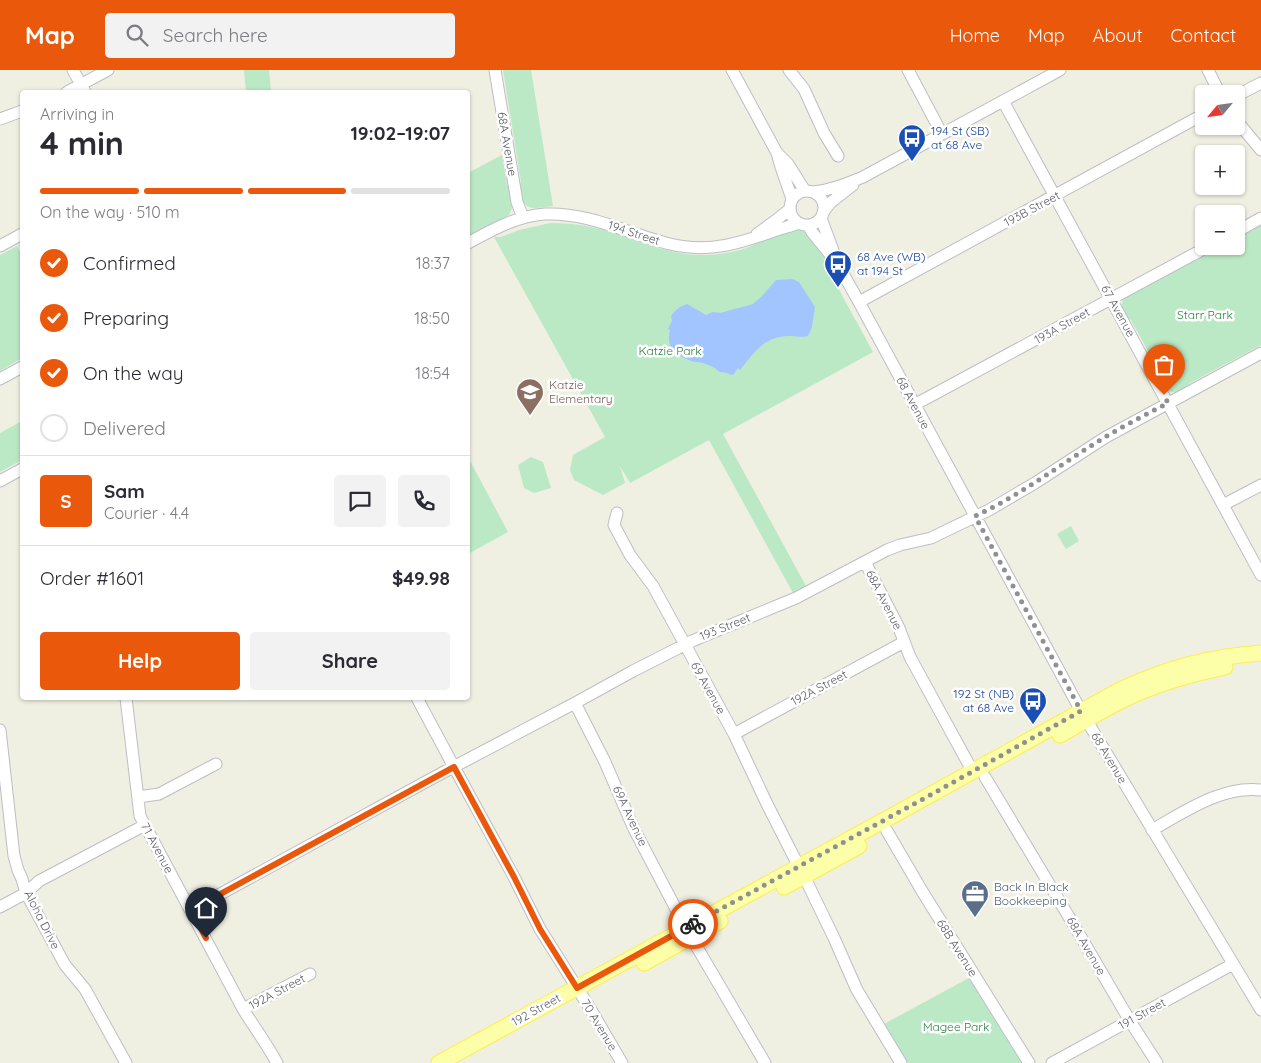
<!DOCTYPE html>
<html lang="en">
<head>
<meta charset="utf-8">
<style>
	:root { --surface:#fff; --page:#f2f2f3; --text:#2b2b33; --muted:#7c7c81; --line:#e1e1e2; --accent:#ea580c }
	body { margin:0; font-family:Quicksand,sans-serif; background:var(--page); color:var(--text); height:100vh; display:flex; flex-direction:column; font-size:19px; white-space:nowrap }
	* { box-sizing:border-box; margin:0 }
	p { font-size:16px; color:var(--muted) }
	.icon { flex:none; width:28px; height:28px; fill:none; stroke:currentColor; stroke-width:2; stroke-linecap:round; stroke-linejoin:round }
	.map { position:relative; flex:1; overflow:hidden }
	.panel { position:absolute; left:20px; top:20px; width:450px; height:610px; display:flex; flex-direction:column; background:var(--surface); border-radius:5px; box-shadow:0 1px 4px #0004 }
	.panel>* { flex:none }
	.needle { width:32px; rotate:241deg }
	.controls { position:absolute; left:1195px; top:15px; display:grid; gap:10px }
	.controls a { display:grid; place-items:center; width:50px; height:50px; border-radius:5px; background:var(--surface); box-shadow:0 1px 4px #0004; font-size:25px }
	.pin { position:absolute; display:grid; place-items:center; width:42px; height:42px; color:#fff; margin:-51px -21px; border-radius:50% 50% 50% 0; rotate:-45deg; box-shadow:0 0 5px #0007 }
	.pin .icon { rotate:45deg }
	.courier { position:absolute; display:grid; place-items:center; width:50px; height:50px; margin:-25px; border:4px solid #ea580c; border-radius:50%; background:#fff; color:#222; box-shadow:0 1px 6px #0007 }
	.overview em { font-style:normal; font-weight:700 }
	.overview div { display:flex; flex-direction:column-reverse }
	.overview { display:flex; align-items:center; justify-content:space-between; height:85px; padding:0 20px }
	h1 { font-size:32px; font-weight:700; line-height:38px }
	.bar { display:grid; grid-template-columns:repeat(4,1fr); gap:8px 5px; align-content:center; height:60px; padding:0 20px }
	.bar i { height:6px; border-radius:4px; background:var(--line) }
	.bar .active { background:var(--accent) }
	.bar p { grid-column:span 4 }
	.line { display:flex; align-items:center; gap:12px; padding:0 20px; border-top:1px solid var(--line) }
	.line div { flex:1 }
	.round { display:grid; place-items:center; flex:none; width:52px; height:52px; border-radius:5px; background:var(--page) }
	ol { padding:0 20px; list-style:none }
	li { display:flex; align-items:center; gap:15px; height:55px }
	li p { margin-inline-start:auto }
	li .icon { padding:5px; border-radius:50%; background:var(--accent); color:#fff; stroke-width:4 }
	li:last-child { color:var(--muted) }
	li i { width:28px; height:28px; border:2px solid var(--line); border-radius:50% }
	.button { display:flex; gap:10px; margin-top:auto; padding:10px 20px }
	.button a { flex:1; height:58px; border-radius:5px; background:var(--accent); color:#fff; font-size:20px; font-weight:700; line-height:58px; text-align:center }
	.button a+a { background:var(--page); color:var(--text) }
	header { display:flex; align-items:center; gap:30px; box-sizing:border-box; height:70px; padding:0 25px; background:var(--accent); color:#fff }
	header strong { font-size:24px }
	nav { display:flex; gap:28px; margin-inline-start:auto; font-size:18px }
	.search { width:350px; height:45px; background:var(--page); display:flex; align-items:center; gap:12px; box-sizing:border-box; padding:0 18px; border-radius:5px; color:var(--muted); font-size:19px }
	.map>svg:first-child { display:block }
</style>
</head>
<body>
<header>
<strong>Map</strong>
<div class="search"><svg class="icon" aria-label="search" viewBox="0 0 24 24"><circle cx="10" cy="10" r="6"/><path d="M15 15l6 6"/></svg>Search here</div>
<nav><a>Home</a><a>Map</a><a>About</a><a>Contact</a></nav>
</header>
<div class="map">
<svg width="1261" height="993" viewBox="0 0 1261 993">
	<rect width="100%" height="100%" fill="#efefe2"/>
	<!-- green -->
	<path fill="#bce9c5" d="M244,0H269L271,22H246Z
		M503,0H531L553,136C539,137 524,144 521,124C520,119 519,117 521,112Z
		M502,85L507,115L510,119L513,136L509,145L468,166V103Z
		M550,153C565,153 580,154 595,158C631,166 664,185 702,185C715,185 730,183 743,179C758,175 789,154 803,160C811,164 819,175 823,183C826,189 827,195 830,201C843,229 859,255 873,282L723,364L806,516L793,523L709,370L630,413L620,396L625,413L603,425L574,410L570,400L573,385L605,367L494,167H501L519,160Z
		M1261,154V275L1190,313L1186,318L1176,323C1164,321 1162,316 1161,305L1131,250L1127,248L1121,237L1123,230L1126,226L1219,176H1236V167Z
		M17,176L22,186V288L0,301V185Z
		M22,351V390L0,402V363Z
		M468,387L508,462L468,484Z
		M531,387L543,392L551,418L534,423L524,418L518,395Z
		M1071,456L1079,471L1066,479L1057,464Z
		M969,908L981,922V927L1014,981L1020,985L1024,993H908L884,954Z"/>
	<!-- water -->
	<path fill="#a2c4ff" d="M793,209L799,212L815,237L812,257L808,266C797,268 797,266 788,266C763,267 754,283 740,300L738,298L734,304L731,305C727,302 724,303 720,302C717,301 716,298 713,297C710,296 706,294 703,293C700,292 698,292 695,292C678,287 665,280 670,260L668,259L672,251L671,246C676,239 679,237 687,234L706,245L713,242L720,243L753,234L762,226L776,210Z"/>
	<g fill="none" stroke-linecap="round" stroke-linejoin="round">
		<!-- minor casing -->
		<g stroke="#bdbec5" stroke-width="13">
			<path id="minor" d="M73,0L85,22
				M495,0L517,132L523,148
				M732,0L777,83L781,97L792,129
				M789,0L804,19L824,63L838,86
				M908,0L942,64
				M1208,0L1220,24
				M67,22L108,0
				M1236,26L1261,13
				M1003,31L1261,505
				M0,49L22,41
				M1236,50L1261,80
				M778,84L788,94L805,121
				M790 138a17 17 0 1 1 34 0a17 17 0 1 1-34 0Z
				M813,122C831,120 846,114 863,107L1060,0
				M823,142L830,133L853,115
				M821,148L835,186
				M808,155L812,162L837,193L859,232L1081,641L1261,940
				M1236,162L1261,148
				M757,164L775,151L790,139
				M468,173C492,160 516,146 545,144C589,142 628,164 670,174C710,184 743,172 780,159C786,157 792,156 798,153
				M0,176L22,164
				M859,232L1204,44
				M0,309L22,297
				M914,335L1209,176
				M0,411L22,399
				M1223,435L1261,415
				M617,443L614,455L630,485L653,516L734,664L767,734L799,797
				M865,492L899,558L910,587L973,702
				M126,628L140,746L243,939C254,957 267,974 277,993
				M417,628L454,697L514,807L540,859L591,940L622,993
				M575,633L605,692L634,759L686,858
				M0,660L14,786L18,800L22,809L26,823L65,895L85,919L126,993
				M734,664L904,572
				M985,707L1078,862L1130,951L1157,993
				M138,727L159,724L216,694
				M1152,760C1184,742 1223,715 1261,720
				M887,761L922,821L1029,993
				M804,806L834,868L857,920L901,993
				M0,837L26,823L39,811L145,755
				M191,840L442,703L575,633L633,601L692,571L796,528L887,480L900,475L931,468L989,440L1035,413L1106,367L1261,283
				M691,867L765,993
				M243,939L310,904
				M1052,993L1233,894"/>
		</g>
		<!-- major casing -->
		<g stroke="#fdef4d" stroke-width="17">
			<path id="major" d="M1060,665C1083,652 1105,638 1129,627C1159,613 1192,604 1225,597
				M784,817L859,776
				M644,893L720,851
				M439,993L892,746L1120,620C1168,598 1208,587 1261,583"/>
		</g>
		<!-- minor -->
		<use href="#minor" stroke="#fff" stroke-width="11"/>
		<!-- major -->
		<use href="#major" stroke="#fcffa7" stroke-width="15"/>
	</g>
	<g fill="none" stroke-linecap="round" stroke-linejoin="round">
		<!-- done -->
		<path stroke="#8f9091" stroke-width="5" stroke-dasharray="0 9" d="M693,854L925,728L1081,641L975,446C1017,427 1054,399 1094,374C1117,359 1143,346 1168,333L1164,325"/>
		<!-- route -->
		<path stroke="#ea580c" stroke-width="6" d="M206,868L191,840L454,697L514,807L540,859L577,918L693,854"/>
	</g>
	<!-- icons -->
	<defs>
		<g id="bus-pin" transform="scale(1.4375)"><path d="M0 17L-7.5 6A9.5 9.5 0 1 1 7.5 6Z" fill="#1a4fb4" stroke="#fff"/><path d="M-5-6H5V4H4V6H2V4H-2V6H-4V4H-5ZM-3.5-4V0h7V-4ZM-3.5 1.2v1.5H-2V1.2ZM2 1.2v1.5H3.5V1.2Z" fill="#fff"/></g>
		<g id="school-pin" transform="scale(1.4375)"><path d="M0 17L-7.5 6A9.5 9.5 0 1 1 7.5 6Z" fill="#8d6e63" stroke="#fff"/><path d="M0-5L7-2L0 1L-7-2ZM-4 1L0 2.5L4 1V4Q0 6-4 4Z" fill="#fff"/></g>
		<g id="office-pin" transform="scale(1.4375)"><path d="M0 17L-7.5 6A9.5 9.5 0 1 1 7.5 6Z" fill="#5c6f8a" stroke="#fff"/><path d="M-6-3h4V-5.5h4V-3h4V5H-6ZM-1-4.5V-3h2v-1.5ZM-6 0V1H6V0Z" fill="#fff"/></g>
	</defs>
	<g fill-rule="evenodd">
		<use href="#bus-pin" x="912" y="68"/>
		<use href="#bus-pin" x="838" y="194"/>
		<use href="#school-pin" x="530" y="322"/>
		<use href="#bus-pin" x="1033" y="631"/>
		<use href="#office-pin" x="975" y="824"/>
	</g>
	<g text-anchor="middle" stroke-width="5" stroke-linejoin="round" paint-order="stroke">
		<!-- transit labels -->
		<g font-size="12" fill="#164399" stroke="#fff" text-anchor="start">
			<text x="931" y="65">194 St (SB)<tspan x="931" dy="14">at 68 Ave</tspan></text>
			<text x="857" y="191">68 Ave (WB)<tspan x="857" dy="14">at 194 St</tspan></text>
			<text x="1014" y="628" text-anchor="end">192 St (NB)<tspan x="1014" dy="14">at 68 Ave</tspan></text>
		</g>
		<!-- street labels -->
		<g font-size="12" fill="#5b5d65" stroke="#fff">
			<text transform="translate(507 74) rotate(80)" y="4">68A Avenue</text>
			<text transform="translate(1032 139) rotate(-28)" y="4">193B Street</text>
			<text transform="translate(634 163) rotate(18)" y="4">194 Street</text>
			<text transform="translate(1118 241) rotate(61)" y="4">67 Avenue</text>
			<text transform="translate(1062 256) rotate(-29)" y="4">193A Street</text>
			<text transform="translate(913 333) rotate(62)" y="4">68 Avenue</text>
			<text transform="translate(884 530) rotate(63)" y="4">68A Avenue</text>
			<text transform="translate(725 557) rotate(-22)" y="4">193 Street</text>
			<text transform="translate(708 618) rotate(61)" y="4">69 Avenue</text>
			<text transform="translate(819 618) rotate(-28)" y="4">192A Street</text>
			<text transform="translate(1109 688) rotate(59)" y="4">68 Avenue</text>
			<text transform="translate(630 746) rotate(65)" y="4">69A Avenue</text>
			<text transform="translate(157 778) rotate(62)" y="4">71 Avenue</text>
			<text transform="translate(42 850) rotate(63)" y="4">Aloha Drive</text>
			<text transform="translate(1086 876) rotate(60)" y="4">68A Avenue</text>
			<text transform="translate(957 878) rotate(58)" y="4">68B Avenue</text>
			<text transform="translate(277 922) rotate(-28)" y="4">192A Street</text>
			<text transform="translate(536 940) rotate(-29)" y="4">192 Street</text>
			<text transform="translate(1142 944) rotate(-29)" y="4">191 Street</text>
			<text transform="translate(599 955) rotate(59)" y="4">70 Avenue</text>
		</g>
		<!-- park labels -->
		<g font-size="12" fill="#2c8242" stroke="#fff">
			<text x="1205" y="249">Starr Park</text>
			<text x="670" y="285">Katzie Park</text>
			<text x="956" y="961">Magee Park</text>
		</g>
		<!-- education labels -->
		<g font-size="12" fill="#785e54" stroke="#fff" text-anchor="start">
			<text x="549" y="319">Katzie<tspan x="549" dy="14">Elementary</tspan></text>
		</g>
		<!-- service labels -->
		<g font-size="12" fill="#4e5e75" stroke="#fff" text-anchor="start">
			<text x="994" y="821">Back In Black<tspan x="994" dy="14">Bookkeeping</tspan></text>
		</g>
	</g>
</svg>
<div class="controls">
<a><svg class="needle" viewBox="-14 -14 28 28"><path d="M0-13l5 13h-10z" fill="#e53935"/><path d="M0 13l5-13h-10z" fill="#7c7c81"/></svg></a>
<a>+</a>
<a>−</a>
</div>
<div class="pin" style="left:1164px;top:325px;background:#ea580c"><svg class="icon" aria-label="bag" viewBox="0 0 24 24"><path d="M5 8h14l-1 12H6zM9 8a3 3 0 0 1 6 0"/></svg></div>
<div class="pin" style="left:206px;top:868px;background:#1f2937"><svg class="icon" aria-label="home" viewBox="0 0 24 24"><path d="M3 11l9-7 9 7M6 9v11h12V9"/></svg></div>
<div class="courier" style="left:693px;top:854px"><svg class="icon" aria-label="bike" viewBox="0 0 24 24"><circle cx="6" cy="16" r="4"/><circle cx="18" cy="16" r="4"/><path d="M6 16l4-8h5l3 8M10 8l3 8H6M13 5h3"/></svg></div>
<section class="panel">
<div class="overview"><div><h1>4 min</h1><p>Arriving in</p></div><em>19:02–19:07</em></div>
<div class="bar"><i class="active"></i><i class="active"></i><i class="active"></i><i></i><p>On the way · 510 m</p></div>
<ol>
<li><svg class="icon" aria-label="check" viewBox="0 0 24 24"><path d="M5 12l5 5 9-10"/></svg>Confirmed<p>18:37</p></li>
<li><svg class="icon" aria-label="check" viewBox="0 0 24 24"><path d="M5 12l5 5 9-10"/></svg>Preparing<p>18:50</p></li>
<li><svg class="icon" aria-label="check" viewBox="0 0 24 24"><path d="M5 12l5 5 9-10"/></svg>On the way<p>18:54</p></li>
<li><i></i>Delivered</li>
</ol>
<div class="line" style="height:90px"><b class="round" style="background:var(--accent);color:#fff">S</b><div><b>Sam</b><p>Courier · 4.4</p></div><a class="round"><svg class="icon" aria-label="chat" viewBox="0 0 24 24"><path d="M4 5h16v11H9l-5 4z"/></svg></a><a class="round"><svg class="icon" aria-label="phone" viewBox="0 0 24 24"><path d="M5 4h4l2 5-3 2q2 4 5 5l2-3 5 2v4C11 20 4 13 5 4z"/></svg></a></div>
<div class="line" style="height:65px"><div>Order #1601</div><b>$49.98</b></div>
<div class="button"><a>Help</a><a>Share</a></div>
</section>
</div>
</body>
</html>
